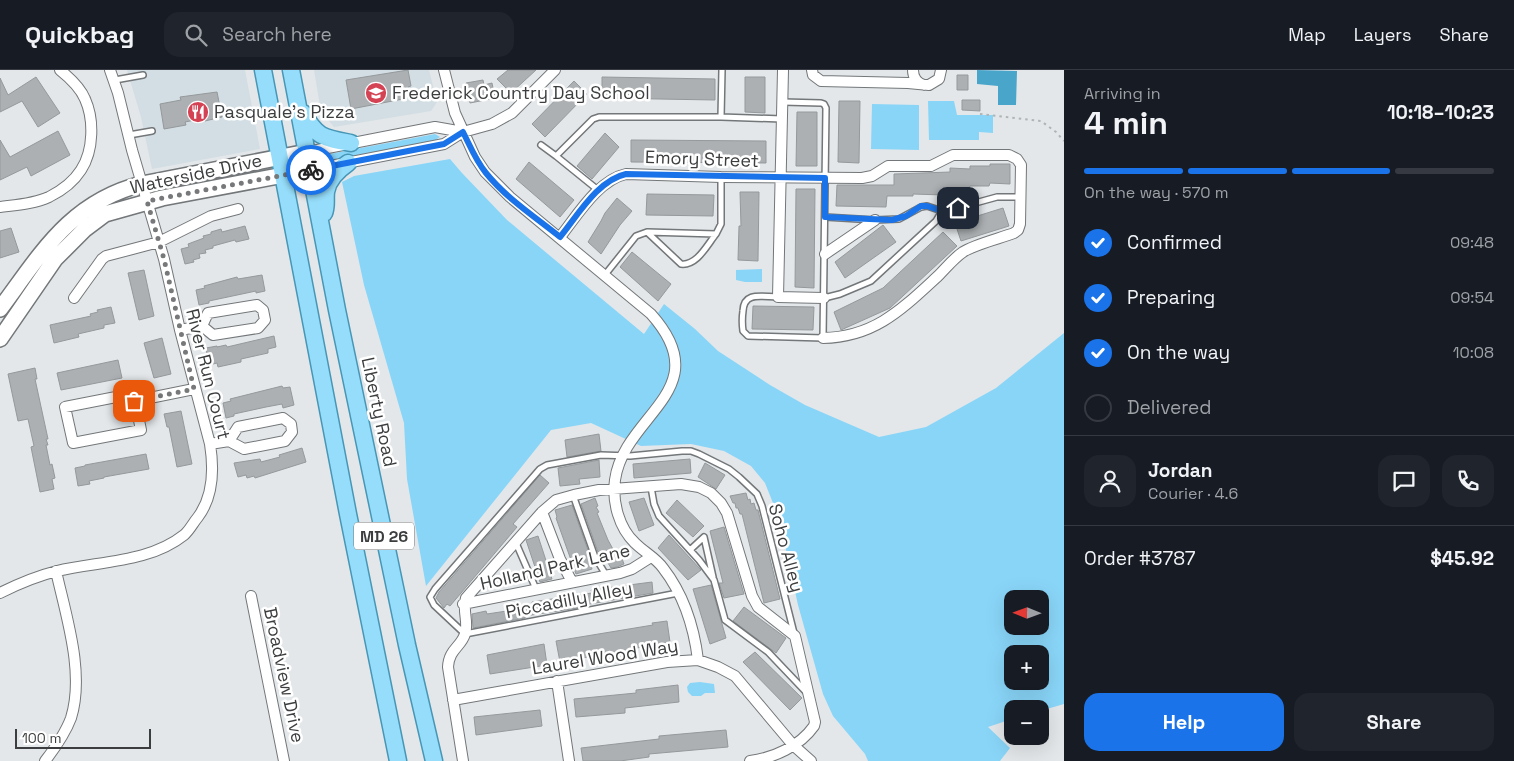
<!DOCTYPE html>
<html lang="en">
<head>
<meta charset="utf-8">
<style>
	:root { --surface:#171b24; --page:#20242c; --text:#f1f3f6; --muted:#9ea1a6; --line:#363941; --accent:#1a73e8 }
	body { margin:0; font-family:"Space Grotesk",sans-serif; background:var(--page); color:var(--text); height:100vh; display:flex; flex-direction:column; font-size:19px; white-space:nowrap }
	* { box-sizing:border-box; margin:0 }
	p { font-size:16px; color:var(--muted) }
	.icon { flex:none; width:28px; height:28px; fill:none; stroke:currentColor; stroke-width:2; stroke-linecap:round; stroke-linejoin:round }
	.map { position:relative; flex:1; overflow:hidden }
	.side { display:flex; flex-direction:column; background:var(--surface); width:450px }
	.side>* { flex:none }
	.needle { width:32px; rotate:271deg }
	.controls { position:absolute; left:1004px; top:520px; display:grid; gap:10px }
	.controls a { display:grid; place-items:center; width:45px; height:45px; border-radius:10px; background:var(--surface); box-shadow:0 5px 20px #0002; font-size:25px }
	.scale { position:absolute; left:15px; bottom:12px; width:136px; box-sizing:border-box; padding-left:5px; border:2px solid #3b3d3e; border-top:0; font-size:14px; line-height:18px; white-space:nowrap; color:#3b3d3e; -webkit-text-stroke:4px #fff; paint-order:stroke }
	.pin { position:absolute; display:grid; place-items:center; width:42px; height:42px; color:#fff; margin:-21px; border-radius:10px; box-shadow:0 2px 8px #0006 }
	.courier { position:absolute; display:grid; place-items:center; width:50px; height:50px; margin:-25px; border:4px solid #1a73e8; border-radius:50%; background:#fff; color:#222; box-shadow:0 1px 6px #0007 }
	.overview em { font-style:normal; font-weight:700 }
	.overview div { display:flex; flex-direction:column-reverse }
	.overview { display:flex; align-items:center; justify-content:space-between; height:85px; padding:0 20px }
	h1 { font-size:32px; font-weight:700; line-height:38px }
	.bar { display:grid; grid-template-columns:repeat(4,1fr); gap:8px 5px; align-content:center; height:60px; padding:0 20px }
	.bar i { height:6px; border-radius:4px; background:var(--line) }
	.bar .current { background:var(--accent) }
	.bar p { grid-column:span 4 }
	.line { display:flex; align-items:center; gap:12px; padding:0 20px; border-top:1px solid var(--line) }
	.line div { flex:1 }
	.round { display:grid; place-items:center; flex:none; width:52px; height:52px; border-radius:15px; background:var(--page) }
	ol { padding:0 20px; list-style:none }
	li { display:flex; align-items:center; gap:15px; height:55px }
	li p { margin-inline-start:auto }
	li .icon { padding:5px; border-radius:50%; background:var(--accent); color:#fff; stroke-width:4 }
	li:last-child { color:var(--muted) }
	li i { width:28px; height:28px; border:2px solid var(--line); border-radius:50% }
	.action { display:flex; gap:10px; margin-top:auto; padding:10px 20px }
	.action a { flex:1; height:58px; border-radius:15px; background:var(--accent); color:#fff; font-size:20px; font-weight:700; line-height:58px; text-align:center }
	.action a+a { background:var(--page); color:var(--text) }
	header { display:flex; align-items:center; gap:30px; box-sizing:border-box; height:70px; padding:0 25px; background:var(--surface); border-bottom:1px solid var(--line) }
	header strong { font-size:24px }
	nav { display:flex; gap:28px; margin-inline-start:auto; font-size:18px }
	.search { width:350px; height:45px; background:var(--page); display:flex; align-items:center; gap:12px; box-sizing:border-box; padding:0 18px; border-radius:15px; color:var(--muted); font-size:19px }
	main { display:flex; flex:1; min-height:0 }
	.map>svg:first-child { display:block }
</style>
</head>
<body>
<header>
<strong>Quickbag</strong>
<div class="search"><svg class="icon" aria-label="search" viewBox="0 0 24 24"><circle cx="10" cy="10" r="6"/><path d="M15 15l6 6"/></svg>Search here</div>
<nav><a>Map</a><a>Layers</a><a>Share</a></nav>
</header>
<main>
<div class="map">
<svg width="1064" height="691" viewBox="0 0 1064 691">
	<rect width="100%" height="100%" fill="#e3e7e9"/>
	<!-- built -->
	<path fill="#d2dee4" d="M127,0H245L260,79L152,99L141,47Z
		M314,0H429L437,32L431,41L334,57L325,46L320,36Z"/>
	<!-- green -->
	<path fill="#89d5f8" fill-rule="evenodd" d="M928,31H954L957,45H993V63L979,62V70H929Z
		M872,34L919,35V80L871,79Z
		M435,64L440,67L434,71L325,91L324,85Z
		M450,89L462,103L507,150L644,264L664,234L695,259L718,281L770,315L805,335L879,367L926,357L996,318L1064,263V634L1040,641V639H1012V649L988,657L1010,678L1000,691H868L865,684L833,646L823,624L798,535L779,448L765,413L751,396L724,381L691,374L641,376L591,353L551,360L426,516L407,409L404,353L364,215L342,112L354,106ZM1012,529H1040V556H1012ZM1012,584H1040V611H1012Z
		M762,199V212H745L736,210V200Z
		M700,612L714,614L715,623H705L701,626H692L688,622L687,617L690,613Z"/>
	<!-- water -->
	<path fill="#4aa5ca" d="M977,0L1017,1L1016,35H998V16L977,14Z"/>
	<!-- building -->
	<path fill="#acb0b2" stroke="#95999b" d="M408,0L411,16L408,17L409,24L403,25V29L351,39L346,10Z
		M508,0H536L511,23L497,9Z
		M957,5H968V20H957Z
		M36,7L60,43L38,57L22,31L0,42V8L8,25Z
		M602,7L715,9V30L602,28Z
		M745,7H765V43L745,42Z
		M483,10L484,15L492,13L495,28L470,33L466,13Z
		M574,11L587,24L545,67L532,54Z
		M217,22L222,47L205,51V48L185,52L186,55L164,59L160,34L181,30L180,27Z
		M962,30H980V41L962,40Z
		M839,31H860L859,93L838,92Z
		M797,42H817V96H796Z
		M58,61L70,85L31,106L27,97L0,110V70L10,87Z
		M605,63L619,77L592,109L577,96Z
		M631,70L766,71V93L631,92Z
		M529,92L574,130L560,147L516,109Z
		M990,94H1010V114L990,113L989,116H970L969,118H943V125L913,124V126H887L886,137L836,136L837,115H894V104L950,102V98L970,99V96H990Z
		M796,119H815L814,218L795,217Z
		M740,122H759L758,191L738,190L739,156H741Z
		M647,124L714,125L713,146L646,145Z
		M617,128L632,141L620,155L601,184L588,172L601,151L605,143Z
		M1003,138L1009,156L961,171L955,153Z
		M883,155L896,172L845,208L835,192Z
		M245,156L249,169L236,172L235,170L213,176V178L205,180L206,183L199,184L200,188L193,190L194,192L185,194L181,179L189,177L188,174L204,168L203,166L211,164V162L221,159L222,162Z
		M11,158L19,182L0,188V161Z
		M943,162L957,176L890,238L841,260L834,242L883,218Z
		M632,182L671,214L658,231L620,197Z
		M144,200L154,246L139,250L128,203Z
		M262,205L265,221L256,223V221L209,231V233L199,235L196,220L205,218L204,216L237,207L238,209Z
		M753,236L814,237L813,260L752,259Z
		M111,237L115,253L104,255V258L78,264L79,267L54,273L50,255L91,246L90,244L98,242L97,240Z
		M274,266L276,277L268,279V283L241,289V292L218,297L217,293L209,295L206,278L217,276V277L226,275L227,277Z
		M162,268L171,304L154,308L144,273Z
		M118,290L122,308L61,320L57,303Z
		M35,298L37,309H35L48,369H46L48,375H46L50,395L52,394L55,408L52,409L54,419L40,422L31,377L34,376L28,349L18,351L8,304Z
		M282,316L283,318L290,317L294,335L283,338L282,334L266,337L234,344V346L226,348L223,333L231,331L230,329Z
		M181,341L192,394L177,397L169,357H167L164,344Z
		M599,364L601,381L567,387L565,370Z
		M302,378L306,392L255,408L254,406L247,408L246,405L238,407L234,393L260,389L261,392L280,387L279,385Z
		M146,384L149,399L104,407V408L89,411L90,414L78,416L75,398L85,396V395Z
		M690,389L691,403L634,408L633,394Z
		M599,390L600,407L579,409L580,414L560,416L558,398Z
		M705,393L725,405L716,419L698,407Z
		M540,405L549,413L513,454L517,457L450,536L447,534L444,538L436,528L439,522Z
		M746,423L748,430L750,429L751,434L754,433L756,440H758L780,529L764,533L742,444H740L738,438H736L735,433H733L730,426Z
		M595,428L598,436L596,437L599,442L597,443L608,470L614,481L617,480L619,487L621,486L624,494L617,497L611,498L601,481L598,482L581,434Z
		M644,428L654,455L639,461L629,432Z
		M677,430L704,456L693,467L666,443Z
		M572,435L590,486H588L592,499L576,504L556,448L557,447L555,440Z
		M724,457L744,524L724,528L719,513H723L710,461Z
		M669,465L701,500L688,510L658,478Z
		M538,466L552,509L540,512L526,470Z
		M652,512L653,523L584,535V537L525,546V548L473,558L472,544L486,541L487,544L533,537L532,532L592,523L591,520Z
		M711,515L726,568L710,574L693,519Z
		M744,537L786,568L776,583L733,551Z
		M667,551L670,572L560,592L556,571L653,555L652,553Z
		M544,574L547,595L490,604L487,585Z
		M755,582L802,628L790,640L743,592Z
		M678,615L679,632L625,638V643L576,647L574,629L636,623V620Z
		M540,640L542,656L476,665L474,647Z
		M726,660L728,677L649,684V687L620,691H583L581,678L659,669V666Z"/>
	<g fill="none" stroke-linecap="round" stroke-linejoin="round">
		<!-- lane casing -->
		<g stroke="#737779" stroke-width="8">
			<path id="lane" d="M115,10L143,5
				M721,47L722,0
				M129,65L152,61
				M541,75L556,86
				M598,120L556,86L593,49L599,47H721L782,49
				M825,147L875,150L899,149L921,137L927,136L942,141L957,138L997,127H1020
				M648,163L681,194C697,196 707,175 716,164
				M604,206L636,166L647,162L716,164L721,154V107
				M778,227C762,227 744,221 743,241C742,248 742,254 743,261L748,266L823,268L826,38L824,34L821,33L783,32
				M824,228L840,224L871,211L936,151L942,141
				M651,417L654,434L659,446L699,490L714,510L725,550L768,582L806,622
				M573,425L595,487L606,505
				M516,473L536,519
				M690,480L704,467L713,507
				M678,523L465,564L434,535L430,527L435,519L540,399L547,395L601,385L630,386L682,381H691L699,384L729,399L739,407L757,424L762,436L794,563"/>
		</g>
		<!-- street casing -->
		<g stroke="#737779" stroke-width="12">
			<path id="street" d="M444,0L455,43L475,87L485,102L510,127L651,244C719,320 624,344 615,410C612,432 619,458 635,473C644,482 656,488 663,498C684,525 694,557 698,590
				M783,0L778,227L824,228
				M812,0L813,5L821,11L908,13L929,15L939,9L941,0
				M913,0C913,7 917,13 924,15
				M307,82L435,57L463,62
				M310,100L444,74L463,62L492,54L512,43L555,0
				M0,137C16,135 34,134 49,127C61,121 74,111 81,100C94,80 94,49 85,29C80,17 70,8 60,0
				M560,167C577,146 598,110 626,104L721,107L862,108L872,106L888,96H931L953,85H1009L1017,89L1021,95L1020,154L1018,160L1014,163C1001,168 973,175 963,182C954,188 946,198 938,206C902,239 875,267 823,268
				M825,184L875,150
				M74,228L102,189L106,186L159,172L211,146L238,139
				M180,260L202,256L213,265L258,258L265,250L263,240L257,235L208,243L202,256
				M116,327L135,331L141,360L73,373L65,337Z
				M135,331L194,319
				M210,374L229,371L244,379L285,371L292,362L291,354L283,348L238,357L229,371
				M542,442L560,489L572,512
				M0,523C18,514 37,506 57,501C98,491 149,493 184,465C189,461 193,453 198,447C213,427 214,399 210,374L180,260L164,189L132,80L118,23L110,0
				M251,526L284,691
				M463,534L620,503L632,499L651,487
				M557,611L569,691
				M453,630L667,592L698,590L718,597L735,606L793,675L811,691
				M45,691C55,678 65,664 71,648C85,603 66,546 56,501
				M463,691L448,597C449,579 461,577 465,564C469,553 462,540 466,528L542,442L556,430L574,425L599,420L681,414L699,417L711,423L721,433L727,443L752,526L758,537L795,566L815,652L814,656C800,676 774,688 750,691"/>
		</g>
		<!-- secondary casing -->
		<g stroke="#737779" stroke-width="18">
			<path id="secondary" d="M0,239C41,184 70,132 142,114L307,82
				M0,269L55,189L85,159L105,144L162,128L310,100"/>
		</g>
		<!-- primary casing -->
		<g stroke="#4896b6" stroke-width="19">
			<path id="primary" d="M263,0L348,444L398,691
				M291,0L337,240L407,575L434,691
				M303,43C317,68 324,68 351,73
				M324,143C327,136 325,129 326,122C328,109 338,100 348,93"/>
		</g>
		<!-- path -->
		<path stroke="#b0b4b5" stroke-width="2" stroke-dasharray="2.5 4" stroke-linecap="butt" d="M980,44L1041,51L1056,62L1064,71"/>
		<!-- lane -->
		<use href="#lane" stroke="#fff" stroke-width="5"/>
		<!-- street -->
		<use href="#street" stroke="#fff" stroke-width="10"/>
		<!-- secondary -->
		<use href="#secondary" stroke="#fff" stroke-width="15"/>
		<!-- primary -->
		<use href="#primary" stroke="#95ddfa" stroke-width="16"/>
	</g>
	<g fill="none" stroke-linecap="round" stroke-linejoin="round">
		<!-- done -->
		<path stroke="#76787a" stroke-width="5" stroke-dasharray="0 9" d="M134,331L194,319L164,189L147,131L311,100"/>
		<!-- route -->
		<path stroke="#1a73e8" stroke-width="6" d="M311,100L444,74L463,62C470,76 476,91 486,103C506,128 535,147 560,167C578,145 598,110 626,104L825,108V147L892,150L906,146L921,136H927L942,141L958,138"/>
	</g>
	<!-- icons -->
	<defs>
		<g id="school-disc" transform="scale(1.125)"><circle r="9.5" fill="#d44353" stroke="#fff"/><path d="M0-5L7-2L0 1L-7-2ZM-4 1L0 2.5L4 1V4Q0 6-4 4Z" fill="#fff"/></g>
		<g id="restaurant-disc" transform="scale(1.125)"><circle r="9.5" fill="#d44353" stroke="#fff"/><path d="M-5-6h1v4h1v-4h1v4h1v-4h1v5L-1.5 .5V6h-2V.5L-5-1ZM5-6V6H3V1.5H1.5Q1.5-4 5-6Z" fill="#fff"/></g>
	</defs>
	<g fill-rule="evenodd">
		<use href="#school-disc" x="376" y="23"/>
		<use href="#restaurant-disc" x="198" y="42"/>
	</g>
	<g text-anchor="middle" stroke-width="5" stroke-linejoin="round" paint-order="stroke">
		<!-- shield labels -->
		<rect fill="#fff" stroke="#767778" stroke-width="1" x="354" y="452.5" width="60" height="27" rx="4"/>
		<g font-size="16" font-weight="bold" fill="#3b3d3e">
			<text x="384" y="472">MD 26</text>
		</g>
		<!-- poi labels -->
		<g font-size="18" fill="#3b3d3e" stroke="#fff" text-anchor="start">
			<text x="392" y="29">Frederick Country Day School</text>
			<text x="214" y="48">Pasquale's Pizza</text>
		</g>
		<!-- street labels -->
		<g font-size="18" fill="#3b3d3e" stroke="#fff">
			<text transform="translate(702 89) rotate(2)" y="6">Emory Street</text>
			<text transform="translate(196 104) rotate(-12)" y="6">Waterside Drive</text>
			<text transform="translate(208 304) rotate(76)" y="6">River Run Court</text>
			<text transform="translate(379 342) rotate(78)" y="6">Liberty Road</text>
			<text transform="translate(786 478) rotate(75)" y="6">Soho Alley</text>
			<text transform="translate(555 497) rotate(-13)" y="6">Holland Park Lane</text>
			<text transform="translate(569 530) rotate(-11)" y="6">Piccadilly Alley</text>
			<text transform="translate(605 587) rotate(-9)" y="6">Laurel Wood Way</text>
			<text transform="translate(284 605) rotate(78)" y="6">Broadview Drive</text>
		</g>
	</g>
</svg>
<div class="controls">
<a><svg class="needle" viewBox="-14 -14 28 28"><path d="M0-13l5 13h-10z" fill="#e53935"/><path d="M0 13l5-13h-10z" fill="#9ea1a6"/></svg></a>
<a>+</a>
<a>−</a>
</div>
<div class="scale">100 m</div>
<div class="pin" style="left:134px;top:331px;background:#ea580c"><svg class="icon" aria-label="bag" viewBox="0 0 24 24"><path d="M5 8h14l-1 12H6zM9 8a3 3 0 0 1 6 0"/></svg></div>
<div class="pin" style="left:958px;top:138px;background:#1f2937"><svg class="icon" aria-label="home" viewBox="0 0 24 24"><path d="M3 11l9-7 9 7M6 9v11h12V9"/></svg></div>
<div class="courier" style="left:311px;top:100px"><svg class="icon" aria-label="bike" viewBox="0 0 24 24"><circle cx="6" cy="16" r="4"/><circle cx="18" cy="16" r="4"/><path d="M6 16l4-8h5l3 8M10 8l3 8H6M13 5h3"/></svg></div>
</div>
<section class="side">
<div class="overview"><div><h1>4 min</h1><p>Arriving in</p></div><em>10:18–10:23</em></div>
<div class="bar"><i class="current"></i><i class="current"></i><i class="current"></i><i></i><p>On the way · 570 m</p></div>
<ol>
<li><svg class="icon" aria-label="check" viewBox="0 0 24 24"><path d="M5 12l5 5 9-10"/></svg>Confirmed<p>09:48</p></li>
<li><svg class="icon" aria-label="check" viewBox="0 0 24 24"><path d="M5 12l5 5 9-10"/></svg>Preparing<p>09:54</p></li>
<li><svg class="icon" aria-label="check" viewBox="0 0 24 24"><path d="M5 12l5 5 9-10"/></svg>On the way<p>10:08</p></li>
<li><i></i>Delivered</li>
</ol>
<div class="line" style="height:90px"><a class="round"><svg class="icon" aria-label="person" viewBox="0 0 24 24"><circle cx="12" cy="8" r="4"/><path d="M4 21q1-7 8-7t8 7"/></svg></a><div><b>Jordan</b><p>Courier · 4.6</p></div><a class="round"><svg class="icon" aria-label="chat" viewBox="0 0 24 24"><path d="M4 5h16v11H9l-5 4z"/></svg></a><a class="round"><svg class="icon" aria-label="phone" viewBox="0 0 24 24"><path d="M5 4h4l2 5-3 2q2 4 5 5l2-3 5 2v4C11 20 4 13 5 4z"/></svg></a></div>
<div class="line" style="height:65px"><div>Order #3787</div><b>$45.92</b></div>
<div class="action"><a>Help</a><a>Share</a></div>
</section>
</main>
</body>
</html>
